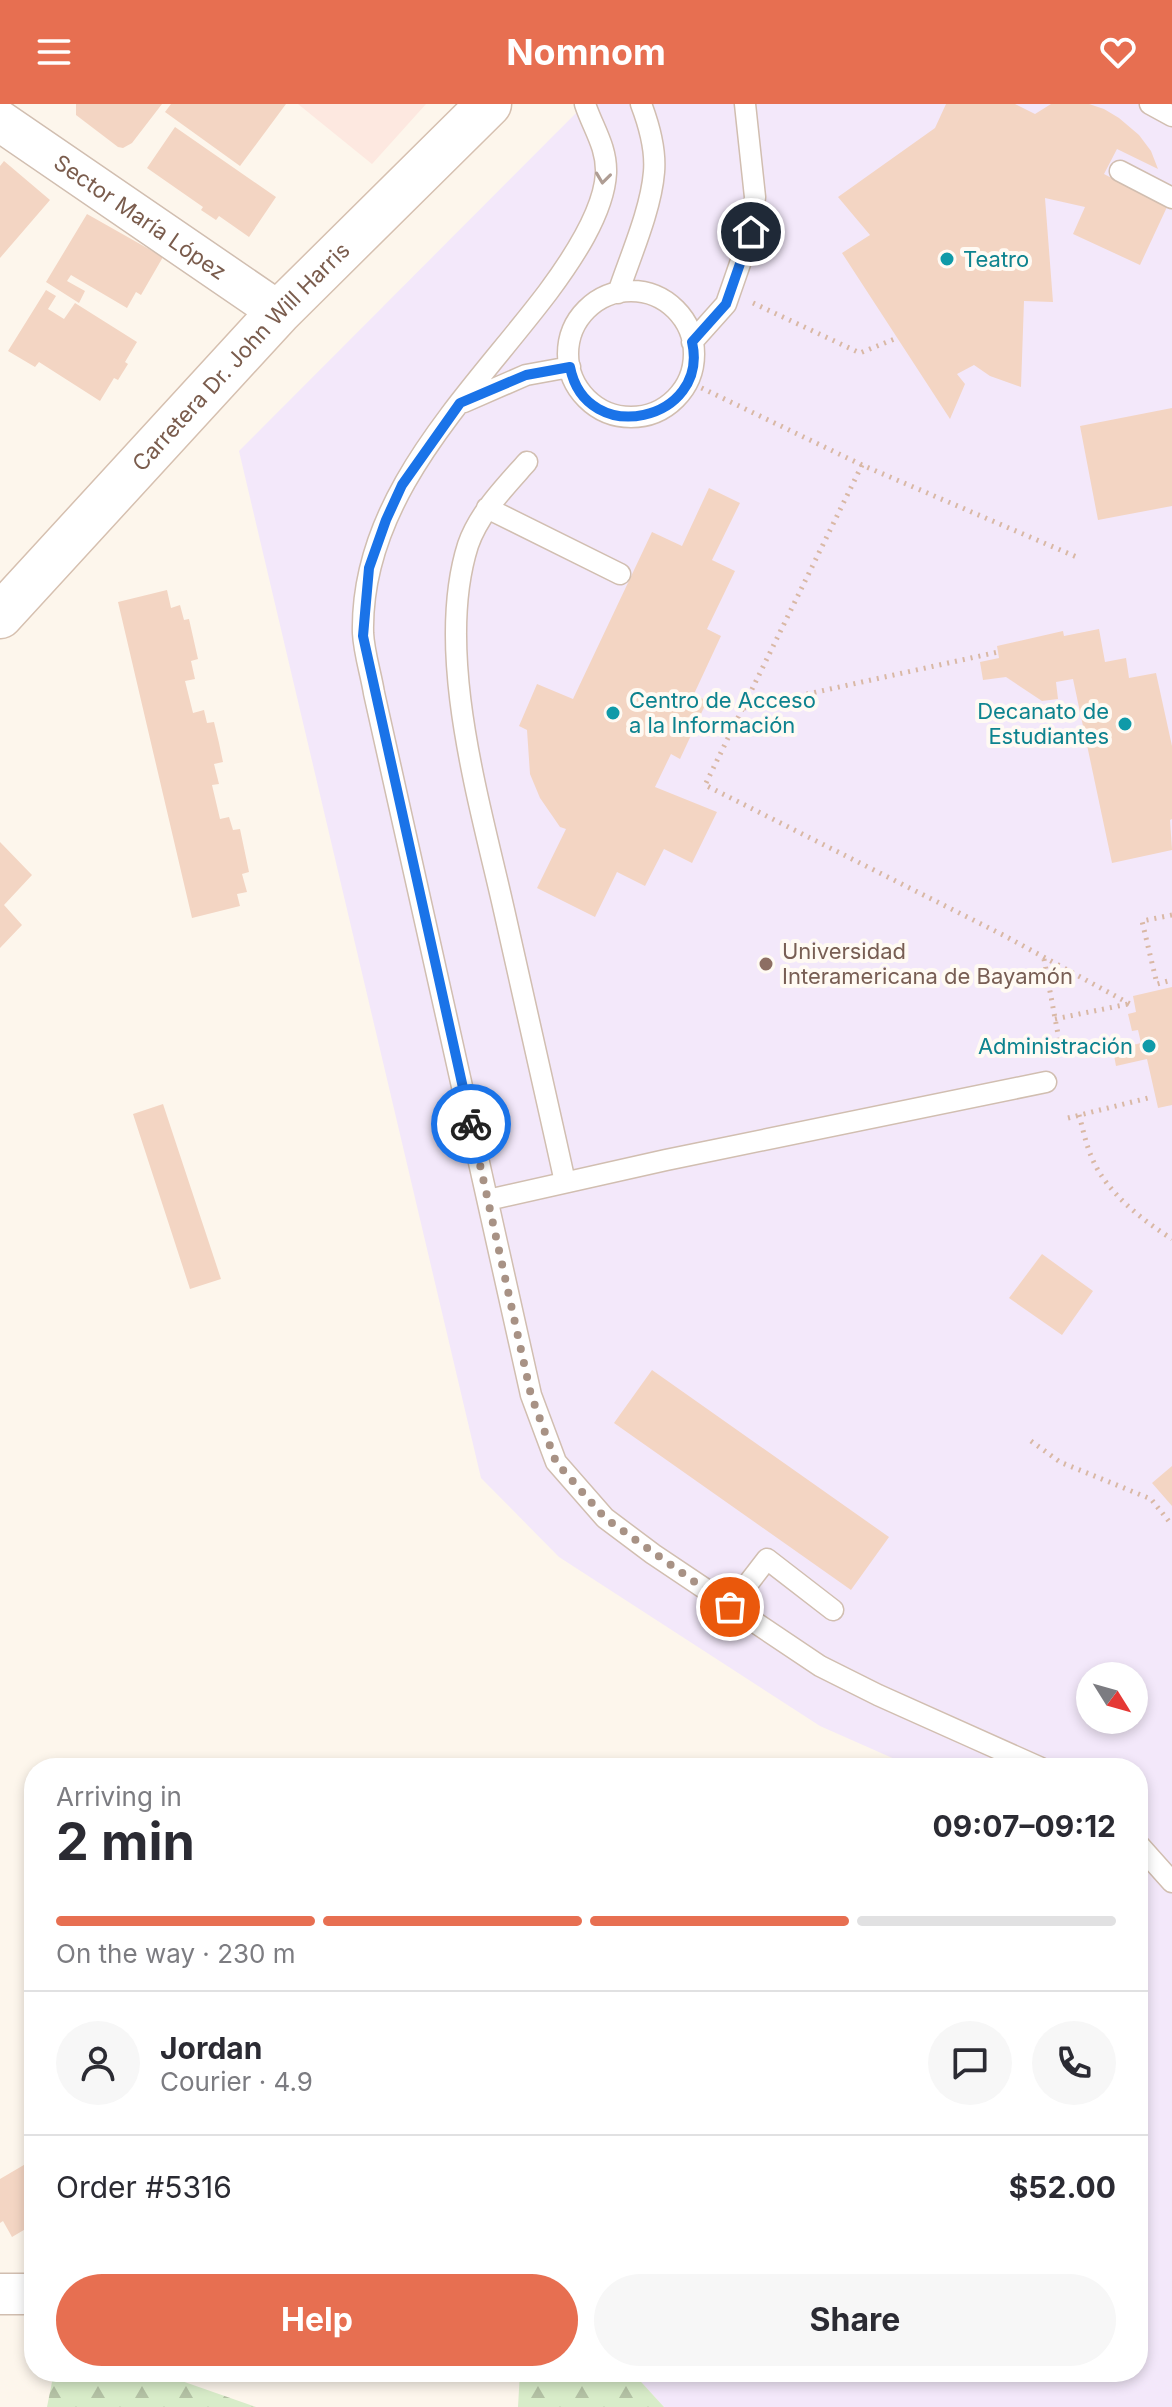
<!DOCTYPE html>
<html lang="en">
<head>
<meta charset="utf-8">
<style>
	:root { --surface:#fff; --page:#f7f7f7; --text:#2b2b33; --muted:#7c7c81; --line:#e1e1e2; --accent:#e76f51 }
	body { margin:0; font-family:Inter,sans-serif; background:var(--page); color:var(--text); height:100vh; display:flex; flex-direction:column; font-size:30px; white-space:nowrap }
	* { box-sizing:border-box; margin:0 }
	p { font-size:26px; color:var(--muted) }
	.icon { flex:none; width:44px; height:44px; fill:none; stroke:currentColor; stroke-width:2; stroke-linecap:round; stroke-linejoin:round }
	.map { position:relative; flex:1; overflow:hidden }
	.sheet { position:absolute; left:24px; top:1654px; width:1124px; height:624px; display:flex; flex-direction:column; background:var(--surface); border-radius:32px; box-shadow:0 4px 12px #0003 }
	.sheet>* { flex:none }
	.needle { width:52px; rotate:127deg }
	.fabs { position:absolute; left:1076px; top:1558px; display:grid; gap:16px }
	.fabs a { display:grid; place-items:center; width:72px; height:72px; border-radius:50%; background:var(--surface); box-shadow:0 4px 12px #0003; font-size:40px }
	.pin { position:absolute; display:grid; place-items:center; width:68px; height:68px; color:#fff; margin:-34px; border:4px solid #fff; border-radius:50%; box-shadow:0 2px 8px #0007 }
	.courier { position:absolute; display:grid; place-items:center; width:80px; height:80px; margin:-40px; border:6px solid #1a73e8; border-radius:50%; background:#fff; color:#222; box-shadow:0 2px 10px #0007 }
	.headline em { font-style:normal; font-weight:700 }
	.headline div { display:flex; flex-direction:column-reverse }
	.headline { display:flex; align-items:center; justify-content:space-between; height:136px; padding:0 32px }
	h1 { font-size:52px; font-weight:700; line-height:60px }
	.bar { display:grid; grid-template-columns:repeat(4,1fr); gap:12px 8px; align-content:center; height:96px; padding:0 32px }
	.bar i { height:10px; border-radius:6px; background:var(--line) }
	.bar .active { background:var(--accent) }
	.bar p { grid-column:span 4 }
	.line { display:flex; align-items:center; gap:20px; padding:0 32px; border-top:2px solid var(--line) }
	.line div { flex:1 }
	.round { display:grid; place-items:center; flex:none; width:84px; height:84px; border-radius:42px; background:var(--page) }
	.cta { display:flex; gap:16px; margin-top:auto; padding:16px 32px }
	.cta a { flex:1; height:92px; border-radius:48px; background:var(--accent); color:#fff; font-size:32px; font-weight:700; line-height:92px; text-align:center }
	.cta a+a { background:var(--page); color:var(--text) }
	header { display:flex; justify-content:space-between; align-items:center; height:104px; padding:0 32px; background:var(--accent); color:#fff; font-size:36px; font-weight:700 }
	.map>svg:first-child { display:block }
</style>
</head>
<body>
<header><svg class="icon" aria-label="menu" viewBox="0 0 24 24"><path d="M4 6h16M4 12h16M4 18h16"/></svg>Nomnom<svg class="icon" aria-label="heart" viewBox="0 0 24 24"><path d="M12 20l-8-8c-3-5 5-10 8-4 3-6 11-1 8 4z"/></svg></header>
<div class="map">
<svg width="1172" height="2303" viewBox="0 0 1172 2303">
	<defs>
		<pattern id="forest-firs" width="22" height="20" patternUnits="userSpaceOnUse" patternTransform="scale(2)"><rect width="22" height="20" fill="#d8ecc9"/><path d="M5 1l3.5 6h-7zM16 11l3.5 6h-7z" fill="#b4c2a5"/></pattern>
	</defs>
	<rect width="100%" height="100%" fill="#fdf6ec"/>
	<!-- commercial -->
	<path fill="#fde8e0" d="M298,0H426L372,60Z"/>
	<!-- education -->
	<path fill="#f3e8fa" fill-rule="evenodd" d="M585,0H1172V2303H664L632,2268H1138V1664H915L820,1622L559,1453L481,1374L239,347ZM1090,1572H1134V1616H1090Z"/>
	<!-- forest -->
	<path fill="url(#forest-firs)" d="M54,2268H156L256,2303H47Z
		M520,2268H632L664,2303H518Z"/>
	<!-- building -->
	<path fill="#f3d5c3" d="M76,0H162L132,39L123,44L118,43L76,11Z
		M171,0H286L240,62L165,8Z
		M946,0H1015L1035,10L1051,0H1089L1104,5L1119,14L1139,31L1151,47L1158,65L1117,45L1104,70L1167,103L1140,161L1073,130L1085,103L1045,94L1053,198L1024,197L1021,283L990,272L974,261L957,270L965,280L950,315L842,149L870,131L838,93L935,24Z
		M175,23L276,93L249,133L219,112L216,116L201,106L203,103L147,64Z
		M4,57L50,96L0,154V62Z
		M87,110L163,153L141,191L136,188L127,204L71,171L67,177L85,187L79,199L46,178Z
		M46,186L56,192L48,205L64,215L75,199L137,238L125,258L128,260L118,276L114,274L100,297L39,258L35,263L8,247Z
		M1172,304V402L1098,416L1080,322Z
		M709,384L740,399L712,456L735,467L707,525L721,532L694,590L707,597L680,655L671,650L655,683L717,708L692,759L664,745L645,782L617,768L595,813L537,784L566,725L560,723L540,694L530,670L527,626L519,622L537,580L573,595L652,428L682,442Z
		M167,486L171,504L180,501L184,516L189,515L198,555L191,557L195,575L185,577L193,609L204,606L207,619L214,618L219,639L223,658L214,660L219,680L212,681L220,715L229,713L233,726L240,725L249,768L242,770L247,788L237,790L240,802L192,814L118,498Z
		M1099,525L1105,558L1126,554L1129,574L1156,569L1172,642V715L1170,716L1172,746L1112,759L1073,575L1056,578L1058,595L1042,597L1006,573L983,576L980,558L999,554L997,542L1063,527L1064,532Z
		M0,738L32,771L4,801L22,821L0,844Z
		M1172,883V1001L1158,1004L1147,955L1116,962L1113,946L1141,939L1138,926L1132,927L1128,910L1136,908L1133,892Z
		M163,1000L221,1175L190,1185L133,1010Z
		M1042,1150L1093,1187L1062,1231L1009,1194Z
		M652,1266L889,1433L851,1486L614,1319Z
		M1172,1362V1402L1152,1379Z
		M34,2055V2120L12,2133L3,2117L0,2119V2075Z"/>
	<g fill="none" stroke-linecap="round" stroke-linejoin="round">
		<!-- lane casing -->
		<g stroke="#d1beb0" stroke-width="23">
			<path id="lane" d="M585,0C593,24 607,43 606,69C604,109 571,157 548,188C471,290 360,392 363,529C364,549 371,570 374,589L531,1291L556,1358L605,1414L653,1450L820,1562L878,1591L1041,1664
				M1150,0L1172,12
				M1120,67L1172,94
				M568 250a63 63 0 1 1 126 0a63 63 0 1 1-126 0Z
				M618,189C630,153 651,106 654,68C656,45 649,21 641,0
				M692,238L726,200L751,128L755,93L745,0
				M464,298L526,271L570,263
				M527,358C505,383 479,409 468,441C434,548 480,699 504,806C524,896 545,987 565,1078
				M487,404L620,470
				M488,1096L666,1056L1046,978
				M730,1503L767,1455L833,1506
				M1138,1740L1172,1778"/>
		</g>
		<!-- street casing -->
		<g stroke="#d1beb0" stroke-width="43">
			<g id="street">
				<path id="s1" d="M0,17L279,208"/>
				<path d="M0,2190H34"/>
			</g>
		</g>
		<!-- secondary casing -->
		<g stroke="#d6c0b0" stroke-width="47">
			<g id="secondary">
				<path id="s2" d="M0,512L279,208L489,0"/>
			</g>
		</g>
		<!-- path -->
		<path stroke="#d9b8a5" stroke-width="5" stroke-dasharray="2 6" stroke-linecap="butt" d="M753,199L860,249L897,234
			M687,277L862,361L1079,454
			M862,361L705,681L1005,832L1130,900
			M744,604L998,548
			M1172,811L1142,817L1157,880L1172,876
			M1044,855L1060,941L1051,944
			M1055,915L1128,900
			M1079,1011C1083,1025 1086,1041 1092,1054C1106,1088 1142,1116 1172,1135
			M1068,1014L1148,994
			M1031,1337L1060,1358L1151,1395L1172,1421"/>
		<!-- lane -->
		<use href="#lane" stroke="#fff" stroke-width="20"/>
		<!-- street -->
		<use href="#street" stroke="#fff" stroke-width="40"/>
		<!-- secondary -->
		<use href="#secondary" stroke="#fff" stroke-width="44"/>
	</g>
	<!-- one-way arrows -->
	<defs><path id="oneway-chevron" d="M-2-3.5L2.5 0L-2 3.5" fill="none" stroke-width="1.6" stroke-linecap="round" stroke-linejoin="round" transform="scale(2)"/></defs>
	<use stroke="#af9d94" href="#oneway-chevron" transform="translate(603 74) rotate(97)"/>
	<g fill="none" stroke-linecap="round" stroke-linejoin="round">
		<!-- done -->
		<path stroke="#a89285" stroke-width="8" stroke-dasharray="0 14.4" d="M471,1020L531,1291L556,1358L605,1414L730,1503"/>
		<!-- route -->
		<path stroke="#1a73e8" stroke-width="10" d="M471,1020L363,532L369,464L386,416L402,381L460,299L526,271L570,263C586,345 710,317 692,238L726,200L751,128"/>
	</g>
	<!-- markers -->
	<g fill="#0f9aa8" stroke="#fffaf3" stroke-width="3">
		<circle cx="947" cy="155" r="8"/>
		<circle cx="613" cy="609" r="8"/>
		<circle cx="1125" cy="620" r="8"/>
		<circle cx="1149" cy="942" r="8"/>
	</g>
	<circle fill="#8d6e63" stroke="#fffaf3" stroke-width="3" cx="766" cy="860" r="8"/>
	<g text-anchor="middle" stroke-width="8" stroke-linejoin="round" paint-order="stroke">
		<!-- street labels -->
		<g font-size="22" fill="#7a5c4d" stroke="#fffaf3">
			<text dy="8" stroke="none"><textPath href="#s1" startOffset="170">Sector María López</textPath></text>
			<text dy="8" stroke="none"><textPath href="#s2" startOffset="354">Carretera Dr. John Will Harris</textPath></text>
		</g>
		<!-- culture labels -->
		<g font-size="22" fill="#0d838f" stroke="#fffaf3" text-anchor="start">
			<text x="963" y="163">Teatro</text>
			<text x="629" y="604">Centro de Acceso<tspan x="629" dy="25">a la Información</tspan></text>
			<text x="1109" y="615" text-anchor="end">Decanato de<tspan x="1109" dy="25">Estudiantes</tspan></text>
			<text x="1133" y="950" text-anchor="end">Administración</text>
		</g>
		<!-- education labels -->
		<g font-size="22" fill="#785e54" stroke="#fffaf3" text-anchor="start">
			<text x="782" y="855">Universidad<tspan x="782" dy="25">Interamericana de Bayamón</tspan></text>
		</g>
	</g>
</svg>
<div class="fabs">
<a><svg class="needle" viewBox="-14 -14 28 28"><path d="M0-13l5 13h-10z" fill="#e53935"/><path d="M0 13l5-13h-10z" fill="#7c7c81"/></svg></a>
</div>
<div class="pin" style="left:730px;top:1503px;background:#ea580c"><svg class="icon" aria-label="bag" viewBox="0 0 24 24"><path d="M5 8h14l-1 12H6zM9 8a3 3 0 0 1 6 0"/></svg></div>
<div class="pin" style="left:751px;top:128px;background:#1f2937"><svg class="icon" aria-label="home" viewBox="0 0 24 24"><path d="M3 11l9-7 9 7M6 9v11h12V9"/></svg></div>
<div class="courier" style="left:471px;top:1020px"><svg class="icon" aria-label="bike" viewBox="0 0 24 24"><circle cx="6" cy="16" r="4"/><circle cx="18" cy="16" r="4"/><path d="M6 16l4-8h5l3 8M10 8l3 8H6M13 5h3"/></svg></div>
<section class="sheet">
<div class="headline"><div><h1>2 min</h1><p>Arriving in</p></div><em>09:07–09:12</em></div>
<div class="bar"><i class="active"></i><i class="active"></i><i class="active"></i><i></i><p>On the way · 230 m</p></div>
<div class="line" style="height:144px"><a class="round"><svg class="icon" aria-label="person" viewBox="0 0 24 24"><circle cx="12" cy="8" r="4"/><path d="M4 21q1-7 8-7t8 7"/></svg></a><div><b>Jordan</b><p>Courier · 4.9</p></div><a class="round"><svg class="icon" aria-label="chat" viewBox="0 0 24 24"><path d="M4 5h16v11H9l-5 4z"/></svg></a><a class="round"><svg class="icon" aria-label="phone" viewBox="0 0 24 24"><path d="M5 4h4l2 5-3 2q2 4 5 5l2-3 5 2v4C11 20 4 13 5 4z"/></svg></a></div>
<div class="line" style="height:104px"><div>Order #5316</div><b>$52.00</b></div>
<div class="cta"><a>Help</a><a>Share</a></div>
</section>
</div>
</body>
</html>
